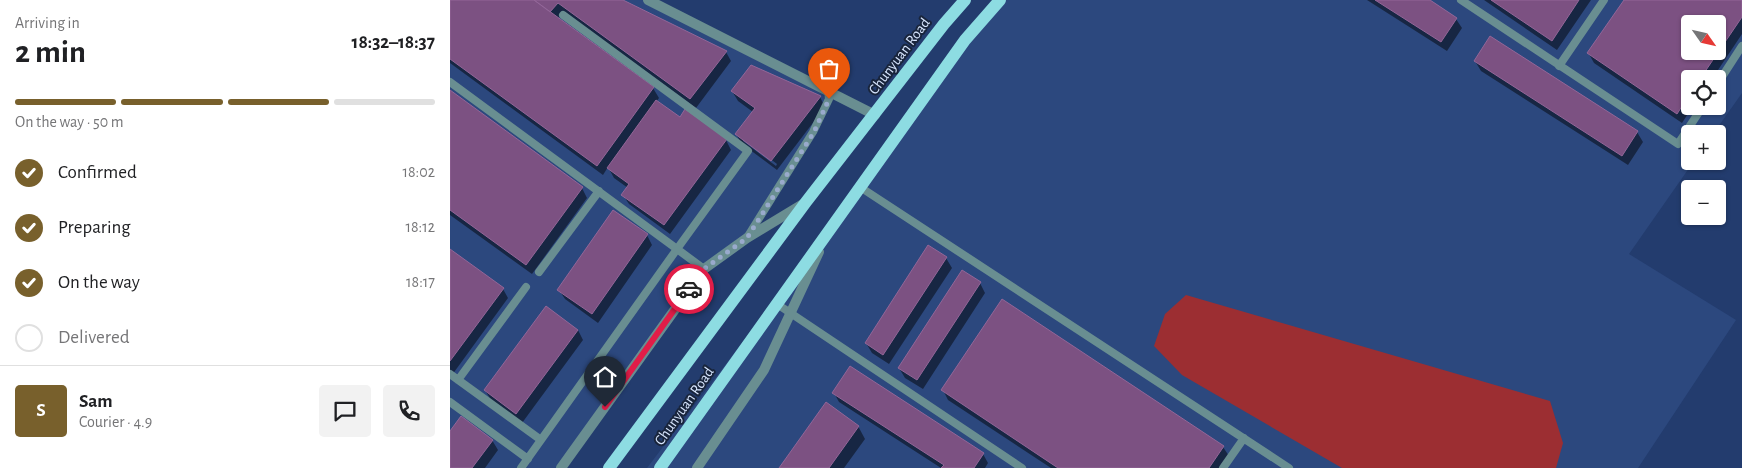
<!DOCTYPE html>
<html lang="en">
<head>
<meta charset="utf-8">
<style>
	:root { --surface:#fff; --page:#f2f2f2; --text:#202124; --muted:#757577; --line:#e0e0e0; --accent:#78602c }
	body { margin:0; font-family:"Alegreya Sans",sans-serif; background:var(--page); color:var(--text); height:100vh; display:flex; flex-direction:column; font-size:19px; white-space:nowrap }
	* { box-sizing:border-box; margin:0 }
	p { font-size:16px; color:var(--muted) }
	.icon { flex:none; width:28px; height:28px; fill:none; stroke:currentColor; stroke-width:2; stroke-linecap:round; stroke-linejoin:round }
	.map { position:relative; flex:1; overflow:hidden }
	.sheet { display:flex; flex-direction:column; background:var(--surface); width:450px }
	.sheet>* { flex:none }
	.needle { width:32px; rotate:124deg }
	.controls { position:absolute; left:1231px; top:15px; display:grid; gap:10px }
	.controls a { display:grid; place-items:center; width:45px; height:45px; border-radius:5px; background:var(--surface); box-shadow:0 1px 4px #0004; font-size:25px }
	.pin { position:absolute; display:grid; place-items:center; width:42px; height:42px; color:#fff; margin:-51px -21px; border-radius:50% 50% 50% 0; rotate:-45deg; box-shadow:0 0 5px #0007 }
	.pin .icon { rotate:45deg }
	.courier { position:absolute; display:grid; place-items:center; width:50px; height:50px; margin:-25px; border:4px solid #e11d48; border-radius:50%; background:#fff; color:#222; box-shadow:0 1px 6px #0007 }
	.head em { font-style:normal; font-weight:700 }
	.head div { display:flex; flex-direction:column-reverse }
	.head { display:flex; align-items:center; justify-content:space-between; height:85px; padding:0 15px }
	h1 { font-size:32px; font-weight:700; line-height:38px }
	.bar { display:grid; grid-template-columns:repeat(4,1fr); gap:8px 5px; align-content:center; height:60px; padding:0 15px }
	.bar i { height:6px; border-radius:4px; background:var(--line) }
	.bar .on { background:var(--accent) }
	.bar p { grid-column:span 4 }
	.line { display:flex; align-items:center; gap:12px; padding:0 15px; border-top:1px solid var(--line) }
	.line div { flex:1 }
	.round { display:grid; place-items:center; flex:none; width:52px; height:52px; border-radius:5px; background:var(--page) }
	ol { padding:0 15px; list-style:none }
	li { display:flex; align-items:center; gap:15px; height:55px }
	li p { margin-inline-start:auto }
	li .icon { padding:5px; border-radius:50%; background:var(--accent); color:#fff; stroke-width:4 }
	li:last-child { color:var(--muted) }
	li i { width:28px; height:28px; border:2px solid var(--line); border-radius:50% }
	main { display:flex; flex:1; min-height:0 }
	.map>svg:first-child { display:block }
</style>
</head>
<body>
<main>
<section class="sheet">
<div class="head"><div><h1>2 min</h1><p>Arriving in</p></div><em>18:32–18:37</em></div>
<div class="bar"><i class="on"></i><i class="on"></i><i class="on"></i><i></i><p>On the way · 50 m</p></div>
<ol>
<li><svg class="icon" aria-label="check" viewBox="0 0 24 24"><path d="M5 12l5 5 9-10"/></svg>Confirmed<p>18:02</p></li>
<li><svg class="icon" aria-label="check" viewBox="0 0 24 24"><path d="M5 12l5 5 9-10"/></svg>Preparing<p>18:12</p></li>
<li><svg class="icon" aria-label="check" viewBox="0 0 24 24"><path d="M5 12l5 5 9-10"/></svg>On the way<p>18:17</p></li>
<li><i></i>Delivered</li>
</ol>
<div class="line" style="height:90px"><b class="round" style="background:var(--accent);color:#fff">S</b><div><b>Sam</b><p>Courier · 4.9</p></div><a class="round"><svg class="icon" aria-label="chat" viewBox="0 0 24 24"><path d="M4 5h16v11H9l-5 4z"/></svg></a><a class="round"><svg class="icon" aria-label="phone" viewBox="0 0 24 24"><path d="M5 4h4l2 5-3 2q2 4 5 5l2-3 5 2v4C11 20 4 13 5 4z"/></svg></a></div>
</section>
<div class="map">
<svg width="1292" height="468" viewBox="0 0 1292 468">
	<rect width="100%" height="100%" fill="#233c6e"/>
	<!-- built -->
	<path fill="#2c487e" fill-rule="evenodd" d="M0,0H195L378,90L379,99L297,238L254,269L111,468H0Z
		M543,0H1292V93L1263,134H1240V161H1244L1179,254L1286,320L1188,468H197L410,187ZM1240,24H1268V51H1240ZM1240,79H1268V106H1240Z"/>
	<!-- green -->
	<path fill="#9c2e32" d="M736,295L1100,401L1113,443L1106,468H892L732,375L704,346L715,314Z"/>
	<!-- shadow -->
	<path fill="#0007" fill-rule="evenodd" d="M0,0H170L276,52L281,61L246,108L114,12L108,19L203,88L209,98L206,102L230,119L276,140L281,150L220,234L179,204L173,195L178,188L164,178L158,167L153,175L0,63Z
		M917,0H977L1006,19L1012,28L997,51Z
		M1034,0H1141L1107,50Z
		M1175,0H1292V34L1262,79H1240V106H1243L1232,123L1144,63L1139,54ZM1240,24H1268V51H1240Z
		M1025,61L1187,132L1193,142L1178,165L1031,71Z
		M282,91L370,97L375,107L327,170L292,144L286,134L303,112L288,101ZM293,138L327,164L326,166L293,141Z
		M0,92L132,188L137,198L82,274L0,215Z
		M197,235L202,245L148,323L115,299L109,290Z
		M0,250L53,289L58,298L2,375L0,373Z
		M496,258L502,268L439,364L422,353L416,343Z
		M530,283L535,293L473,389L455,378L449,368Z
		M128,330L133,340L72,423L41,400L35,390Z
		M493,390L773,447L779,456L771,468H601L498,400Z
		M384,393L533,454L538,463L535,468H491L389,402Z
		M408,426L415,439L394,468H331Z
		M0,433L42,440L48,450L35,468H0Z"/>
	<!-- building -->
	<path fill="#7c5182" stroke="#936698" fill-rule="evenodd" d="M0,0H84L204,87L147,166L0,59Z
		M84,0H173L277,51L240,99L108,3L100,12Z
		M925,0H980L1007,18L991,42Z
		M1041,0H1129L1102,41Z
		M1174,0H1292V17L1250,79H1240V94L1227,114L1137,53ZM1240,24H1268V51H1240Z
		M1040,36L1188,131L1172,156L1024,61Z
		M301,65L371,96L321,161L285,134L305,108L281,91Z
		M0,90L133,187L76,265L0,210Z
		M206,100L230,117L235,109L277,139L214,225L171,195L179,184L157,168Z
		M163,210L198,234L142,314L107,290Z
		M478,245L497,257L433,355L415,343Z
		M0,249L54,288L0,361Z
		M512,270L531,282L467,380L448,368Z
		M552,299L774,446L759,468H608L491,390Z
		M96,306L128,330L66,414L34,390Z
		M400,366L534,453L524,468H491L494,465L382,393Z
		M376,402L409,426L379,468H329Z
		M11,416L43,440L22,468H0V431Z"/>
	<g fill="none" stroke-linecap="round" stroke-linejoin="round">
		<!-- service -->
		<path stroke="#698e91" stroke-width="8" d="M1011,0L1228,144L1253,106
			M1109,66L1154,0
			M0,82L227,249L298,151L113,15
			M1268,83L1292,46
			M410,187L839,468
			M298,236L363,132L379,99L378,90
			M89,272L149,191
			M327,304L572,468
			M0,374L91,440
			M8,380L76,287
			M0,402L78,459
			M71,468L227,249L254,269
			M773,468L794,438"/>
		<!-- minor -->
		<path stroke="#698e91" stroke-width="10" d="M198,0L425,115"/>
		<!-- tertiary -->
		<path stroke="#698e91" stroke-width="10" d="M111,468L254,269L297,238L353,204
			M247,468L314,370L369,252"/>
		<!-- primary -->
		<path stroke="#8ddce2" stroke-width="12" d="M159,468L356,202L494,24L515,0
			M210,468L515,40L550,0"/>
	</g>
	<g fill="none" stroke-linecap="round" stroke-linejoin="round">
		<!-- done -->
		<path stroke="#9ac" stroke-width="5" stroke-dasharray="0 9" d="M239,289L254,269L297,238L364,132L379,99"/>
		<!-- route -->
		<path stroke="#e11d48" stroke-width="6" d="M155,407L239,289"/>
	</g>
	<g text-anchor="middle" stroke-width="4" stroke-linejoin="round" paint-order="stroke">
		<!-- street labels -->
		<g font-size="15" fill="#d8e6fe" stroke="#19253c">
			<text transform="translate(449 56) rotate(-53)" y="5">Chunyuan Road</text>
			<text transform="translate(234 406) rotate(-55)" y="5">Chunyuan Road</text>
		</g>
	</g>
</svg>
<div class="controls">
<a><svg class="needle" viewBox="-14 -14 28 28"><path d="M0-13l5 13h-10z" fill="#e53935"/><path d="M0 13l5-13h-10z" fill="#757577"/></svg></a>
<a><svg class="icon" aria-label="locate" viewBox="0 0 24 24"><circle cx="12" cy="12" r="6"/><path d="M12 2v4M12 18v4M2 12h4M18 12h4"/></svg></a>
<a>+</a>
<a>−</a>
</div>
<div class="pin" style="left:379px;top:99px;background:#ea580c"><svg class="icon" aria-label="bag" viewBox="0 0 24 24"><path d="M5 8h14l-1 12H6zM9 8a3 3 0 0 1 6 0"/></svg></div>
<div class="pin" style="left:155px;top:407px;background:#1f2937"><svg class="icon" aria-label="home" viewBox="0 0 24 24"><path d="M3 11l9-7 9 7M6 9v11h12V9"/></svg></div>
<div class="courier" style="left:239px;top:289px"><svg class="icon" aria-label="car" viewBox="0 0 24 24"><path d="M5 17H2v-5l4-1 3-4h7l3 4 3 1v5h-3M9 17h6M6 11h13"/><circle cx="7" cy="17" r="2"/><circle cx="17" cy="17" r="2"/></svg></div>
</div>
</main>
</body>
</html>
